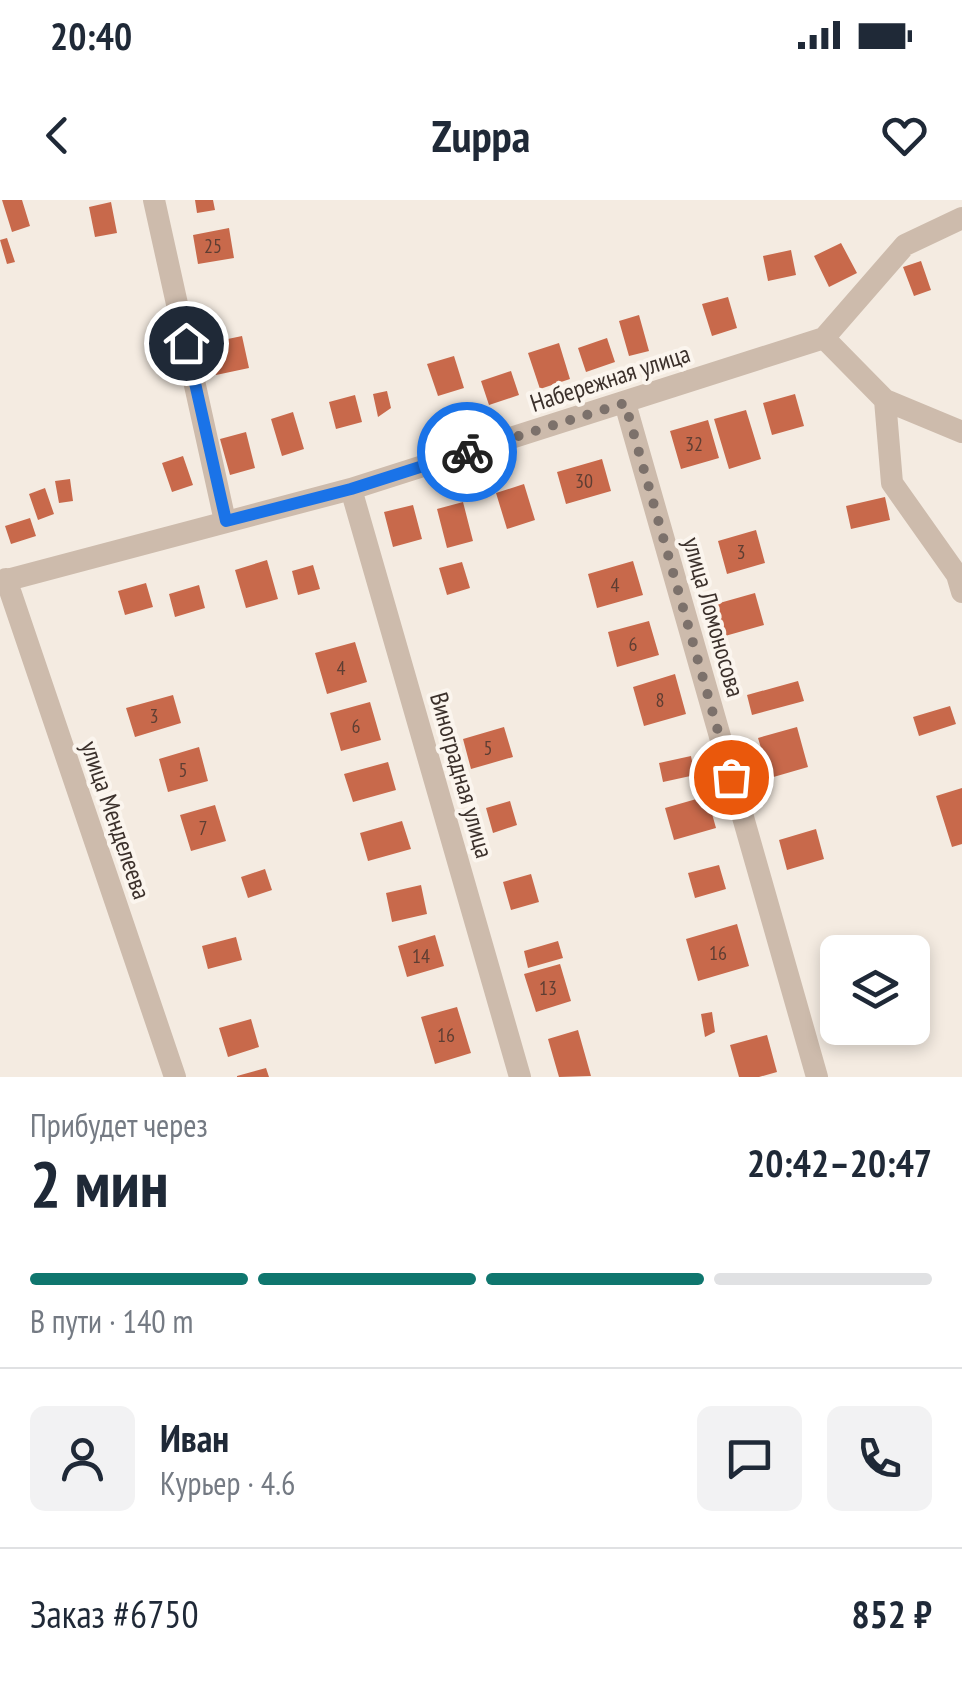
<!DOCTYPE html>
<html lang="ru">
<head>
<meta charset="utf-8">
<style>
	:root { --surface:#fff; --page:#f2f2f3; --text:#1f2937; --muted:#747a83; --line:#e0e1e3; --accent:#0f766e }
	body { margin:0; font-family:"PT Sans Narrow",sans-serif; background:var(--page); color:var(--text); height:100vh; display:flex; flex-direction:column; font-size:38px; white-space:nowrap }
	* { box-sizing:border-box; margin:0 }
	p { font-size:32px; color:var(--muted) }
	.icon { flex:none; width:55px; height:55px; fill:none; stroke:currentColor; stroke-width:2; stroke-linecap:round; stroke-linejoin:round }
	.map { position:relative; height:877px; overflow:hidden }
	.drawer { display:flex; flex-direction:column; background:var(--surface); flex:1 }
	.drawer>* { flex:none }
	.fabs { position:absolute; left:820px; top:735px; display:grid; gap:20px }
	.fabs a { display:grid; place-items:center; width:110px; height:110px; border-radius:15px; background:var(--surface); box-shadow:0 5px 15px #0003; font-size:50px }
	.pin { position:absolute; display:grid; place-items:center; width:85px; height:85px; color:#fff; margin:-42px; border:5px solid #fff; border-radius:50%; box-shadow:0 2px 10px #0007 }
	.courier { position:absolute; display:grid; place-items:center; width:100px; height:100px; margin:-50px; border:8px solid #1a73e8; border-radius:50%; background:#fff; color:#222; box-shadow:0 2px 12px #0007 }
	.head em { font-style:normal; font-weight:600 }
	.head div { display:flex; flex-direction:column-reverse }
	.head { display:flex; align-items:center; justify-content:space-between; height:170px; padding:0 30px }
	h1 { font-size:65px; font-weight:600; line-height:75px }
	.bar { display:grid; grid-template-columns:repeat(4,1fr); gap:15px 10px; align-content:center; height:120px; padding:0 30px }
	.bar i { height:12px; border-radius:8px; background:var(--line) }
	.bar .current { background:var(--accent) }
	.bar p { grid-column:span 4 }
	.line { display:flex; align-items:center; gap:25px; padding:0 30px; border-top:2px solid var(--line) }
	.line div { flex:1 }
	.round { display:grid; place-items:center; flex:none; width:105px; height:105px; border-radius:15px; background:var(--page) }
	.status { display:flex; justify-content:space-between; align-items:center; height:70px; padding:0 50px; background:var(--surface); direction:ltr }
	.status svg { height:28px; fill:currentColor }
	header { display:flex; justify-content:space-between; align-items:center; height:130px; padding:0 30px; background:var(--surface); font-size:45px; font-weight:600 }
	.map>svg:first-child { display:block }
</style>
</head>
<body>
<div class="status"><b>20:40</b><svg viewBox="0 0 49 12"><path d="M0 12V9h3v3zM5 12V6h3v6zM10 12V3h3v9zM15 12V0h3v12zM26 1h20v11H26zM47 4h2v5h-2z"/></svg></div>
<header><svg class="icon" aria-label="back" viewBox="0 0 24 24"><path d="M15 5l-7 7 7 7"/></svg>Zuppa<svg class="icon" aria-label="heart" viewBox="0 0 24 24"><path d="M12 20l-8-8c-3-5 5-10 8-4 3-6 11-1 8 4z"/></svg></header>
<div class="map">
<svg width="962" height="877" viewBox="0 0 962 877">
	<rect width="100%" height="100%" fill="#f4ebe1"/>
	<!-- building -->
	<path fill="#c8694b" d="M2,0H22L30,26L12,32Z
		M195,0H213L215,10L197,13Z
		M111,2L117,33L95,37L89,7Z
		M229,28L234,58L198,64L193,35Z
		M7,38L15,62L7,64L0,40Z
		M841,43L857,73L829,87L814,56Z
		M791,50L796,75L768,81L763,56Z
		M921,61L931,90L914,96L903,67Z
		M728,97L737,128L712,136L702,104Z
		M639,115L649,151L629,156L619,121Z
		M242,136L249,168L216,175L209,143Z
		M607,138L615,162L586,172L578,148Z
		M559,143L570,179L540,189L528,153Z
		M454,156L464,188L438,196L427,164Z
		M511,171L519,195L489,205L481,181Z
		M387,191L391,208L378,217L373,194Z
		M795,194L804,226L772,235L763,203Z
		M355,195L362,222L336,229L329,202Z
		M746,210L761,259L729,269L714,219Z
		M293,212L304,249L282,256L271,219Z
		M708,220L719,258L681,269L670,231Z
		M246,232L255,268L230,275L220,239Z
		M183,256L193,285L172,292L162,263Z
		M602,259L611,291L566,304L557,272Z
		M70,279L73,301L59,303L55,281Z
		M524,284L535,320L507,329L496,293Z
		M45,288L54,314L38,320L29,294Z
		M885,297L890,320L851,329L846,306Z
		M463,302L473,341L447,348L437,309Z
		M413,305L422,339L393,347L384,312Z
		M30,318L36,336L11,344L5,326Z
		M756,330L765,363L727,374L718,341Z
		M267,360L278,399L246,408L235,370Z
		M633,361L643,395L597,408L588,374Z
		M462,362L470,388L447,395L439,368Z
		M313,365L320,389L298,395L292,371Z
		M146,383L153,407L125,415L118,391Z
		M199,385L205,408L175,417L169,394Z
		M755,393L764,425L725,436L716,404Z
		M649,421L659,455L617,467L608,432Z
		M355,442L367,482L327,494L315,453Z
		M675,474L686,514L644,526L633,487Z
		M798,481L804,501L752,515L747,495Z
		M173,495L181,523L135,537L126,508Z
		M370,502L381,540L341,551L330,513Z
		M950,506L956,524L919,536L913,517Z
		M504,527L513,557L471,569L463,539Z
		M797,527L808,567L770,578L758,538Z
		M199,547L208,581L168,592L159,559Z
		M691,556L695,575L663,582L659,563Z
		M388,562L396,590L353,602L344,574Z
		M962,588V644L952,647L936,596Z
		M707,596L716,628L674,640L665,608Z
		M510,601L517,625L493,633L486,608Z
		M215,605L226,641L191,651L180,615Z
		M402,621L411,649L368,661L360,633Z
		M816,629L824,659L787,670L779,640Z
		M719,665L726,689L695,698L688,673Z
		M265,669L272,690L248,698L241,677Z
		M531,674L539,702L511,710L503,682Z
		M421,685L427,714L392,722L386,693Z
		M737,724L749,766L698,781L686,739Z
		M435,735L444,766L407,777L398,746Z
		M236,737L242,760L208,769L202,746Z
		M558,741L563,758L528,768L524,751Z
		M560,764L571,801L536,812L524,774Z
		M457,807L471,853L435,864L421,817Z
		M712,812L715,832L705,837L701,814Z
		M251,819L259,847L228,857L219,828Z
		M578,830L591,876L559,877L548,839Z
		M767,835L777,872L759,877H739L730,845Z
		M266,868L269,877H237V876Z"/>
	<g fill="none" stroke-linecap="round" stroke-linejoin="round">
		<!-- minor -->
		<path stroke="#cdbbac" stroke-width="22" d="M154,0L225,321
			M824,138L885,200L962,232
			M885,200L892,283L957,375L962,392
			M625,203L817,877
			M351,289L520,877
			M6,379L175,877
			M0,382L351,289L824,138L905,45L962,18"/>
	</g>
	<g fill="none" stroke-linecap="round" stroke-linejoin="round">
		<!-- done -->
		<path stroke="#7c716b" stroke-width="10" stroke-dasharray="0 18" d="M467,252L625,203L731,577"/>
		<!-- route -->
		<path stroke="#1a73e8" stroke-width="12" d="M186,143L226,321L351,289L467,252"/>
	</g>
	<g text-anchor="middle" stroke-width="8" stroke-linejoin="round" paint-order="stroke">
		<!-- number labels -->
		<g font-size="20" fill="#5e3e33">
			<text x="213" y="53">25</text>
			<text x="694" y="251">32</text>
			<text x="584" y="288">30</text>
			<text x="741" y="359">3</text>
			<text x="615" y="392">4</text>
			<text x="633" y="451">6</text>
			<text x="341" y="475">4</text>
			<text x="660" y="507">8</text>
			<text x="154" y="523">3</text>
			<text x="356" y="533">6</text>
			<text x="488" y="555">5</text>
			<text x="183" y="577">5</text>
			<text x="203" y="635">7</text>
			<text x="718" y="760">16</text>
			<text x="421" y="763">14</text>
			<text x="548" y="795">13</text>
			<text x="446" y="842">16</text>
		</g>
		<!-- street labels -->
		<g font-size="25" fill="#3b302b" stroke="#fbf5ee">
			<text transform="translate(610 178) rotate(-18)" y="9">Набережная улица</text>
			<text transform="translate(714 417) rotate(74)" y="9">улица Ломоносова</text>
			<text transform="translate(462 575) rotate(74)" y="9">Виноградная улица</text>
			<text transform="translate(116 620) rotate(71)" y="9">улица Менделеева</text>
		</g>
	</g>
</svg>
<div class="fabs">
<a><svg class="icon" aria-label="layers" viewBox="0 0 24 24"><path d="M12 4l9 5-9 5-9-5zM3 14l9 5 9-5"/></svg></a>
</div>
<div class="pin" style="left:731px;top:577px;background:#ea580c"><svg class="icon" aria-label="bag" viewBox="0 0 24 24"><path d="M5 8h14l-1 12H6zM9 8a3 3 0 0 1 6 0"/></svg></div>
<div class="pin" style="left:186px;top:143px;background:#1f2937"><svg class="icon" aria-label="home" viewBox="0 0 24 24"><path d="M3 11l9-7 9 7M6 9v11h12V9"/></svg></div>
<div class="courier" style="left:467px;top:252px"><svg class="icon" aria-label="bike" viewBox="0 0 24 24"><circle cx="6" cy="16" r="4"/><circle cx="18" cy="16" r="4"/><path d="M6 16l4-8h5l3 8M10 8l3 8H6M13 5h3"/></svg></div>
</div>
<section class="drawer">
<div class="head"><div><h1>2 мин</h1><p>Прибудет через</p></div><em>20:42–20:47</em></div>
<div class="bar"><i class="current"></i><i class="current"></i><i class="current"></i><i></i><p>В пути · 140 m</p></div>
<div class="line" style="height:180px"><a class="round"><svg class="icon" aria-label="person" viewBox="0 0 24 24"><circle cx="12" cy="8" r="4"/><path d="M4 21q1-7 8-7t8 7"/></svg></a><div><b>Иван</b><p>Курьер · 4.6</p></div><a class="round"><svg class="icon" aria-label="chat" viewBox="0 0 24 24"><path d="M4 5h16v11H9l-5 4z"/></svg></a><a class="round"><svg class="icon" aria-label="phone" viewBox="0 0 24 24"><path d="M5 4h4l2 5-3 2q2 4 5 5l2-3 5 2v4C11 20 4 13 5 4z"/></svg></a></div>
<div class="line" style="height:130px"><div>Заказ #6750</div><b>852 ₽</b></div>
</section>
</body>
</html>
